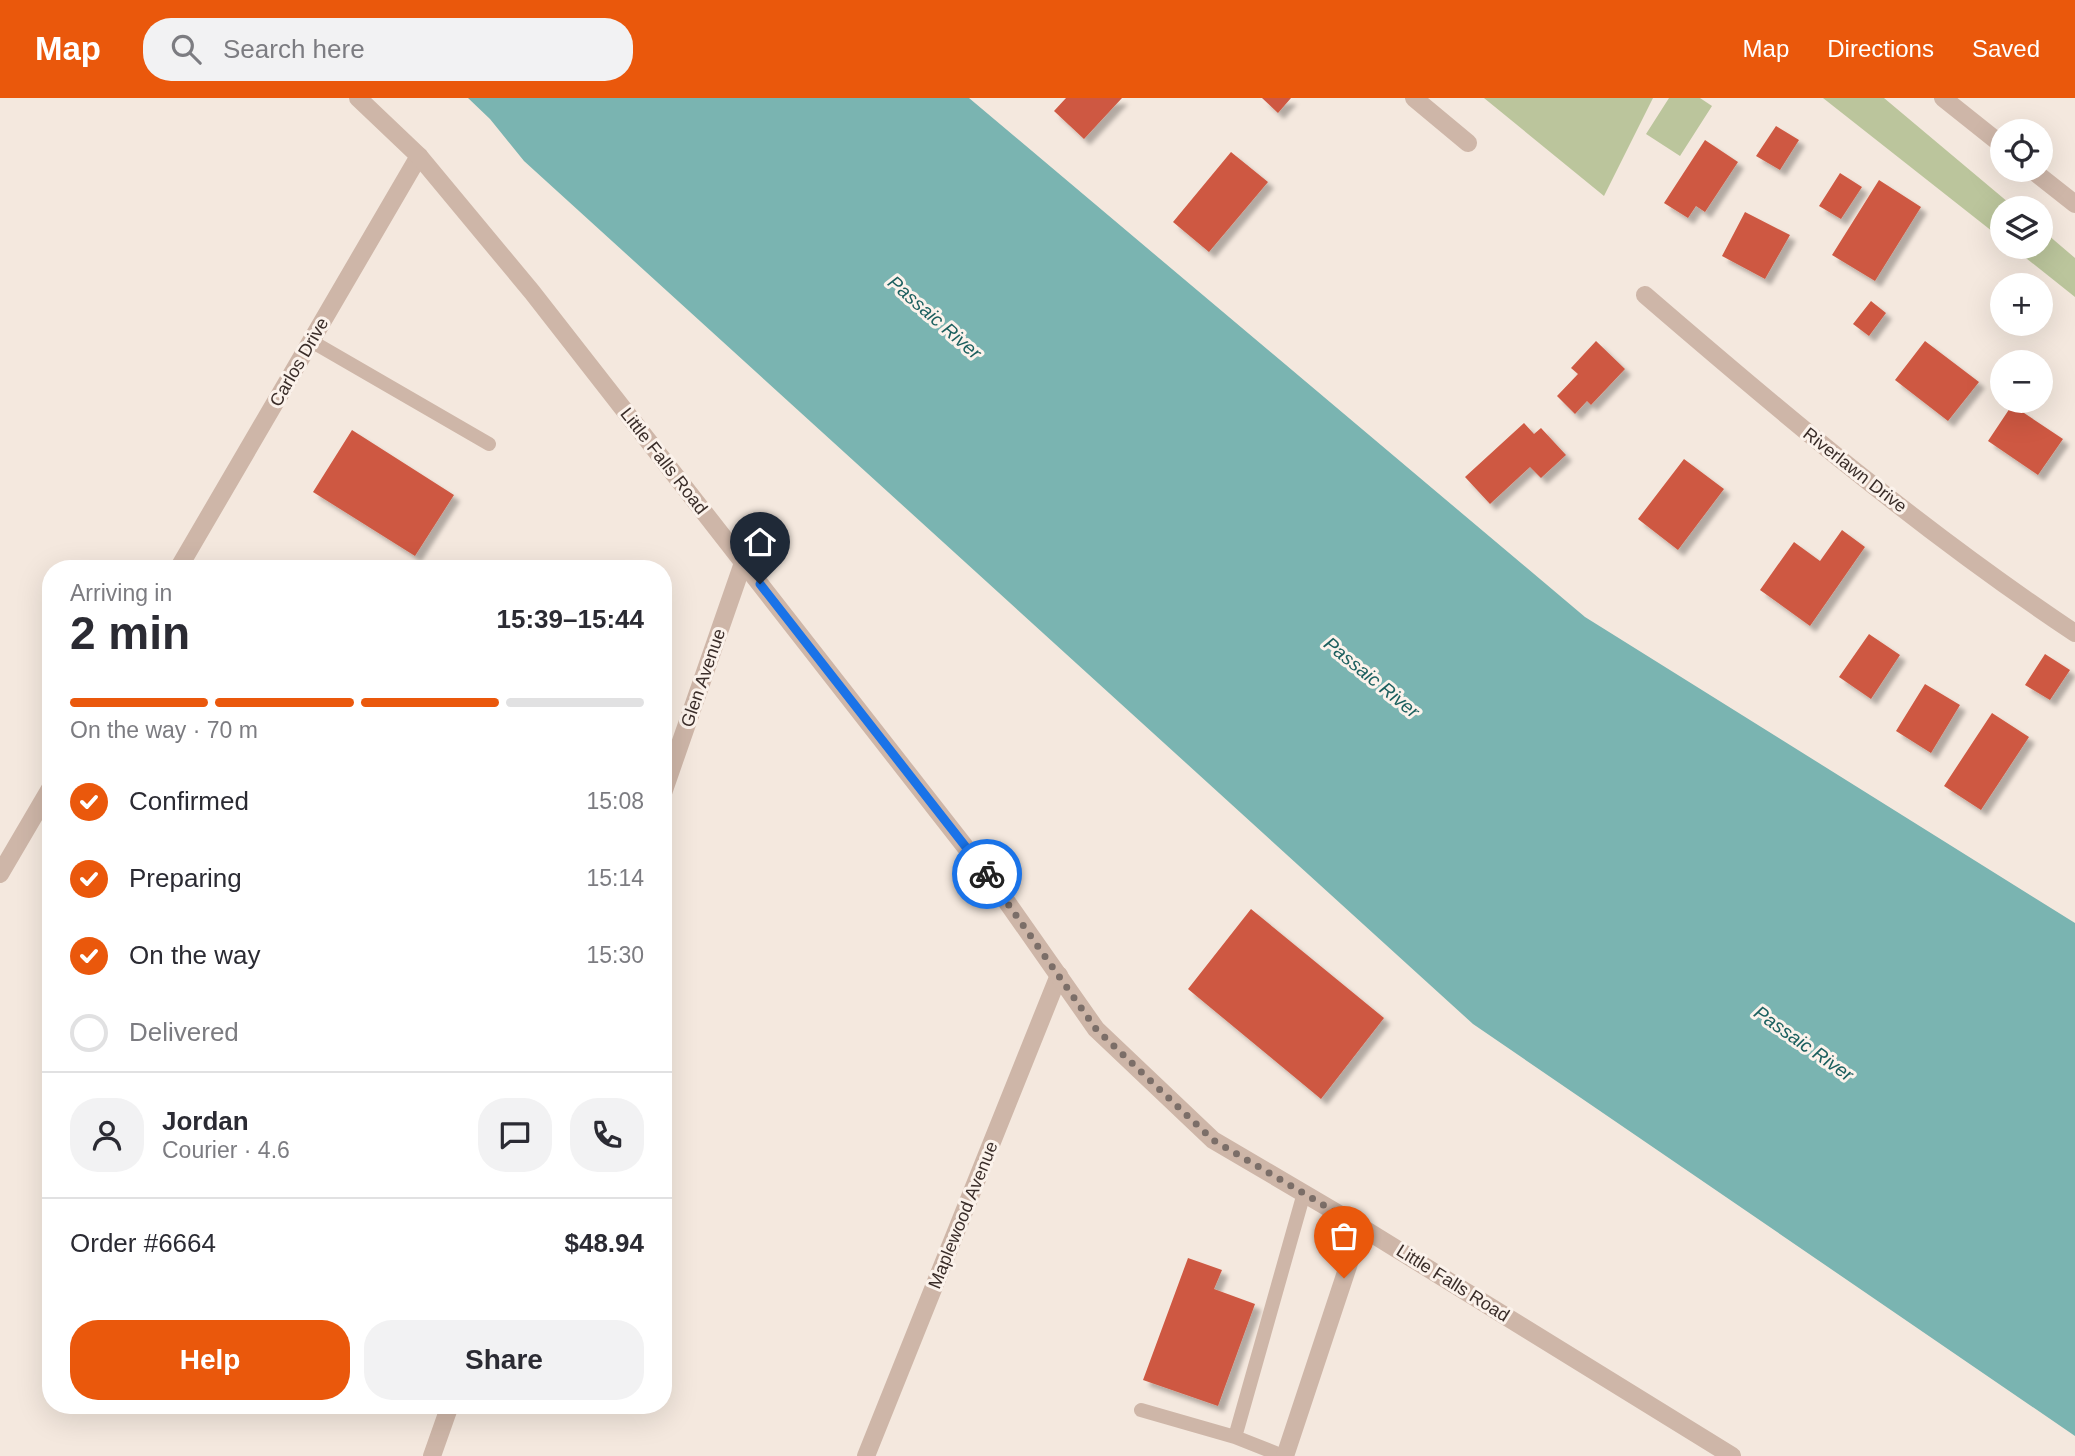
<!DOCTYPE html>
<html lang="en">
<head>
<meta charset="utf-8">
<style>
	:root { --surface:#fff; --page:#f2f2f3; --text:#2b2b33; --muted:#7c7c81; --line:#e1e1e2; --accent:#ea580c }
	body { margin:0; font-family:Helvetica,sans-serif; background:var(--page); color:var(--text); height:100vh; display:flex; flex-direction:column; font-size:26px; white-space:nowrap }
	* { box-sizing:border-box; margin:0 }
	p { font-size:23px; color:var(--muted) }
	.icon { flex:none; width:38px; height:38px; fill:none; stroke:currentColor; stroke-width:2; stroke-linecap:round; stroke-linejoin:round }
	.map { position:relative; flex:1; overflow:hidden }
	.sheet { position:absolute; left:42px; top:462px; width:630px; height:854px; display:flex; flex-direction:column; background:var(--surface); border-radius:28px; box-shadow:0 7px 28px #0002 }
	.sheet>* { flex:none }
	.tools { position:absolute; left:1990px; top:21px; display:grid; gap:14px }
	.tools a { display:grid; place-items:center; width:63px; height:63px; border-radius:50%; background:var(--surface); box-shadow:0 7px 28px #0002; font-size:35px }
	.pin { position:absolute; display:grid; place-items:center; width:60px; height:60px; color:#fff; margin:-72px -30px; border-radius:50% 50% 50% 0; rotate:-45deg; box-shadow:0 0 7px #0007 }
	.pin .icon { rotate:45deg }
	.courier { position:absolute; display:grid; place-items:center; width:70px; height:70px; margin:-35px; border:5px solid #1a73e8; border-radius:50%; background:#fff; color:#222; box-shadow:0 2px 9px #0007 }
	.head em { font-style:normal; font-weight:800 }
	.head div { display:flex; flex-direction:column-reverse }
	.head { display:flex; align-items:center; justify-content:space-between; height:119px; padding:0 28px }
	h1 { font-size:46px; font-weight:800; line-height:52px }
	.bar { display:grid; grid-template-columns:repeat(4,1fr); gap:10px 7px; align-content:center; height:84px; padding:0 28px }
	.bar i { height:9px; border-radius:5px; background:var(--line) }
	.bar .selected { background:var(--accent) }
	.bar p { grid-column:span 4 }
	.line { display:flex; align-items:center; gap:18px; padding:0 28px; border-top:2px solid var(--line) }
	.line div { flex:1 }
	.round { display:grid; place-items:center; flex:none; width:74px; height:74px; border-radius:28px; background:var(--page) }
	ol { padding:0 28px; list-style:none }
	li { display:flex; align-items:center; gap:21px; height:77px }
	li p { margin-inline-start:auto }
	li .icon { padding:7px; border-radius:50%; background:var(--accent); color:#fff; stroke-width:4 }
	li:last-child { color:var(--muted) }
	li i { width:38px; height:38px; border:4px solid var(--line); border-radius:50% }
	.cta { display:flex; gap:14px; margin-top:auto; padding:14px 28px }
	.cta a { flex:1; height:80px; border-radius:28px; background:var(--accent); color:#fff; font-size:28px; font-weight:800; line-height:80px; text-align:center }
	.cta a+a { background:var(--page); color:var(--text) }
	header { display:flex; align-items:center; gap:42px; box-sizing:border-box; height:98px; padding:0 35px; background:var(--accent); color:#fff }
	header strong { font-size:33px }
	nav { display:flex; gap:38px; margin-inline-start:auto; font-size:24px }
	.search { width:490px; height:63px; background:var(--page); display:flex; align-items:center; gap:18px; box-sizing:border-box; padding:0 24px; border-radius:28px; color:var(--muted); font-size:26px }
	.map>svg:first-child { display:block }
</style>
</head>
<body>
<header>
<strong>Map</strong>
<div class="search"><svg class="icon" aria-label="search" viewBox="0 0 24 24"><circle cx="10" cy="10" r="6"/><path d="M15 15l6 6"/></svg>Search here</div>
<nav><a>Map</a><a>Directions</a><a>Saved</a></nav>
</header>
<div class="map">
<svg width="2075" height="1358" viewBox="0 0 2075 1358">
	<defs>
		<filter id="shadow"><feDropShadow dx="6" dy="6" stdDeviation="2" flood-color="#0004"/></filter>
	</defs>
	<rect width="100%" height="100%" fill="#f4e8de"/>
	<!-- green -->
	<path fill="#bbc59c" d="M1484,0H1653L1604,98Z
		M1669,0H1700L1712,8L1680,58L1646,36Z
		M1823,0H1884L2015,110H2002V141Z
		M2041,131L2075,160V199L2012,149H2040Z"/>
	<!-- water -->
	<path fill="#7ab4b1" d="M468,0H969L1585,519L2075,825V1338L1473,926L524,63L490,21Z"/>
	<!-- building -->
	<path fill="#ce5942" filter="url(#shadow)" d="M1066,0H1122L1084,41L1054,13Z
		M1262,0H1291L1278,15Z
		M1776,28L1799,42L1780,72L1756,58Z
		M1705,42L1738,64L1705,114L1696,108L1688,120L1664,105Z
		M1231,54L1268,84L1209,154L1173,124Z
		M1840,75L1862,89L1841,121L1819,108Z
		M1879,82L1921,109L1875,183L1832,157Z
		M1745,114L1790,137L1765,181L1722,158Z
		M1871,203L1886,215L1869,238L1853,226Z
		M1596,243L1625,271L1591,307L1587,303L1575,316L1557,298L1578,276L1571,270Z
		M1925,243L1979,284L1948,323L1895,282Z
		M2012,307L2063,341L2038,377L1988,343Z
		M1524,325L1534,336L1541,330L1566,357L1541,380L1530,369L1490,406L1465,379Z
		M352,332L454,397L415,458L313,394Z
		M1684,361L1724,391L1678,452L1638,421Z
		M1842,432L1865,449L1810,528L1760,492L1794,444L1820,463Z
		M1869,536L1900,557L1871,601L1839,579Z
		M2045,556L2070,572L2050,602L2025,587Z
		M1925,586L1960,607L1931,655L1896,633Z
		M1992,615L2029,639L1981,712L1944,688Z
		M1251,811L1384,920L1321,1001L1188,891Z
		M1188,1160L1222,1172L1214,1191L1255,1206L1218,1308L1143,1282Z"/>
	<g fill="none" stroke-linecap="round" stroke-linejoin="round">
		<!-- service -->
		<path stroke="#ceb6a8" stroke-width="14" d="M311,243L489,346
			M1141,1312L1235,1339
			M1283,1358L1235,1339L1304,1095"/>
		<!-- minor -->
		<path stroke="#ceb6a8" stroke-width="18" d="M1414,0L1468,45
			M1943,0L2002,47
			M2032,72L2075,106
			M1645,197C1783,316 1923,434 2075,535
			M178,471L419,58
			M663,695L743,465
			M0,776L51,689
			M432,1358L450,1307
			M866,1358L1059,877
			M1285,1358L1361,1129"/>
		<!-- tertiary -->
		<path stroke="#ceb6a8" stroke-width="18" d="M358,0L419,58L532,194L995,787L1096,931L1213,1042L1361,1129L1732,1358"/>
	</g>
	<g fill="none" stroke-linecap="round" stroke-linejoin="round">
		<!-- done -->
		<path stroke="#7b6e68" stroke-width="7" stroke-dasharray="0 12.6" d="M987,776L1096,931L1155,987L1213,1042L1361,1129L1344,1180"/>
		<!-- route -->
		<path stroke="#1a73e8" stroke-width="9" d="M760,486L987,776"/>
	</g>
	<g text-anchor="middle" stroke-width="6" stroke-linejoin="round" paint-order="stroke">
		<!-- street labels -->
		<g font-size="18" fill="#3a2d29" stroke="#fbf2eb">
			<text transform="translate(299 264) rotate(-60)" y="6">Carlos Drive</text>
			<text transform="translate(664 363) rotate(52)" y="6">Little Falls Road</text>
			<text transform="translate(1855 372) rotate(38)" y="6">Riverlawn Drive</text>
			<text transform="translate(703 580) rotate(-71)" y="6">Glen Avenue</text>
			<text transform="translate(963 1117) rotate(-68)" y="6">Maplewood Avenue</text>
			<text transform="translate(1453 1185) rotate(32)" y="6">Little Falls Road</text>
		</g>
		<!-- water labels -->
		<g font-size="19" font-style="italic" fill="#1b5f5e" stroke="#fbf2eb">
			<text transform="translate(935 219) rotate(41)" y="7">Passaic River</text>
			<text transform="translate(1372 579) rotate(39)" y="7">Passaic River</text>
			<text transform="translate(1804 945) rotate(35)" y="7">Passaic River</text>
		</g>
	</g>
</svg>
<div class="tools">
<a><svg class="icon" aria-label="locate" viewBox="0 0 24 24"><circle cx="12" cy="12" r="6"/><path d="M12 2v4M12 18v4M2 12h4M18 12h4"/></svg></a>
<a><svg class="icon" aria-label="layers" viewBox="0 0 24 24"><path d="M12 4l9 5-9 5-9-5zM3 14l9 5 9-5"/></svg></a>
<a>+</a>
<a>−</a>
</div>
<div class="pin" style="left:1344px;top:1180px;background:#ea580c"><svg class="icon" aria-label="bag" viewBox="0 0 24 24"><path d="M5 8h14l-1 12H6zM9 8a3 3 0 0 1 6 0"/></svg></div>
<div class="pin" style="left:760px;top:486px;background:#1f2937"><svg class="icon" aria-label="home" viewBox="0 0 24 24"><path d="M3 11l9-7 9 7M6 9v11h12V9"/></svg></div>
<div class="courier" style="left:987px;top:776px"><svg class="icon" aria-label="bike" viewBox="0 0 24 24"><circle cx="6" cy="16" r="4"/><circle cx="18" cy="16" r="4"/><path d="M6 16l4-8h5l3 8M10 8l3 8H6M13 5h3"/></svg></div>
<section class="sheet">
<div class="head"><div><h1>2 min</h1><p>Arriving in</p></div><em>15:39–15:44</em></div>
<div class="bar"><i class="selected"></i><i class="selected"></i><i class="selected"></i><i></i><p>On the way · 70 m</p></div>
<ol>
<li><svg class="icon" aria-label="check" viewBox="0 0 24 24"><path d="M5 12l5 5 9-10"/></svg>Confirmed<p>15:08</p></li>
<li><svg class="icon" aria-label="check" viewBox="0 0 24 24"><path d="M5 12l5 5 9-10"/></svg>Preparing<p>15:14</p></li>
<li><svg class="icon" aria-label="check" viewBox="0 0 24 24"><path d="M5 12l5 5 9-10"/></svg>On the way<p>15:30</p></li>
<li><i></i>Delivered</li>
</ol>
<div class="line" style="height:126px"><a class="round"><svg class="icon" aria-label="person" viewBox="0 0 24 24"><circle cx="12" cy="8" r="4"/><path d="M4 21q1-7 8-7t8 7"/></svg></a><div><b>Jordan</b><p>Courier · 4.6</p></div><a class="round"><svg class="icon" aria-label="chat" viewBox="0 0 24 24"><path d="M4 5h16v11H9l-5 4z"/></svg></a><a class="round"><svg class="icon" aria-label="phone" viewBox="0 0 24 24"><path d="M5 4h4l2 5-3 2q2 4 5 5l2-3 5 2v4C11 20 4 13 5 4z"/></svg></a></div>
<div class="line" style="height:91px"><div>Order #6664</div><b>$48.94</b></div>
<div class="cta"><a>Help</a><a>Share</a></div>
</section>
</div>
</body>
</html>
